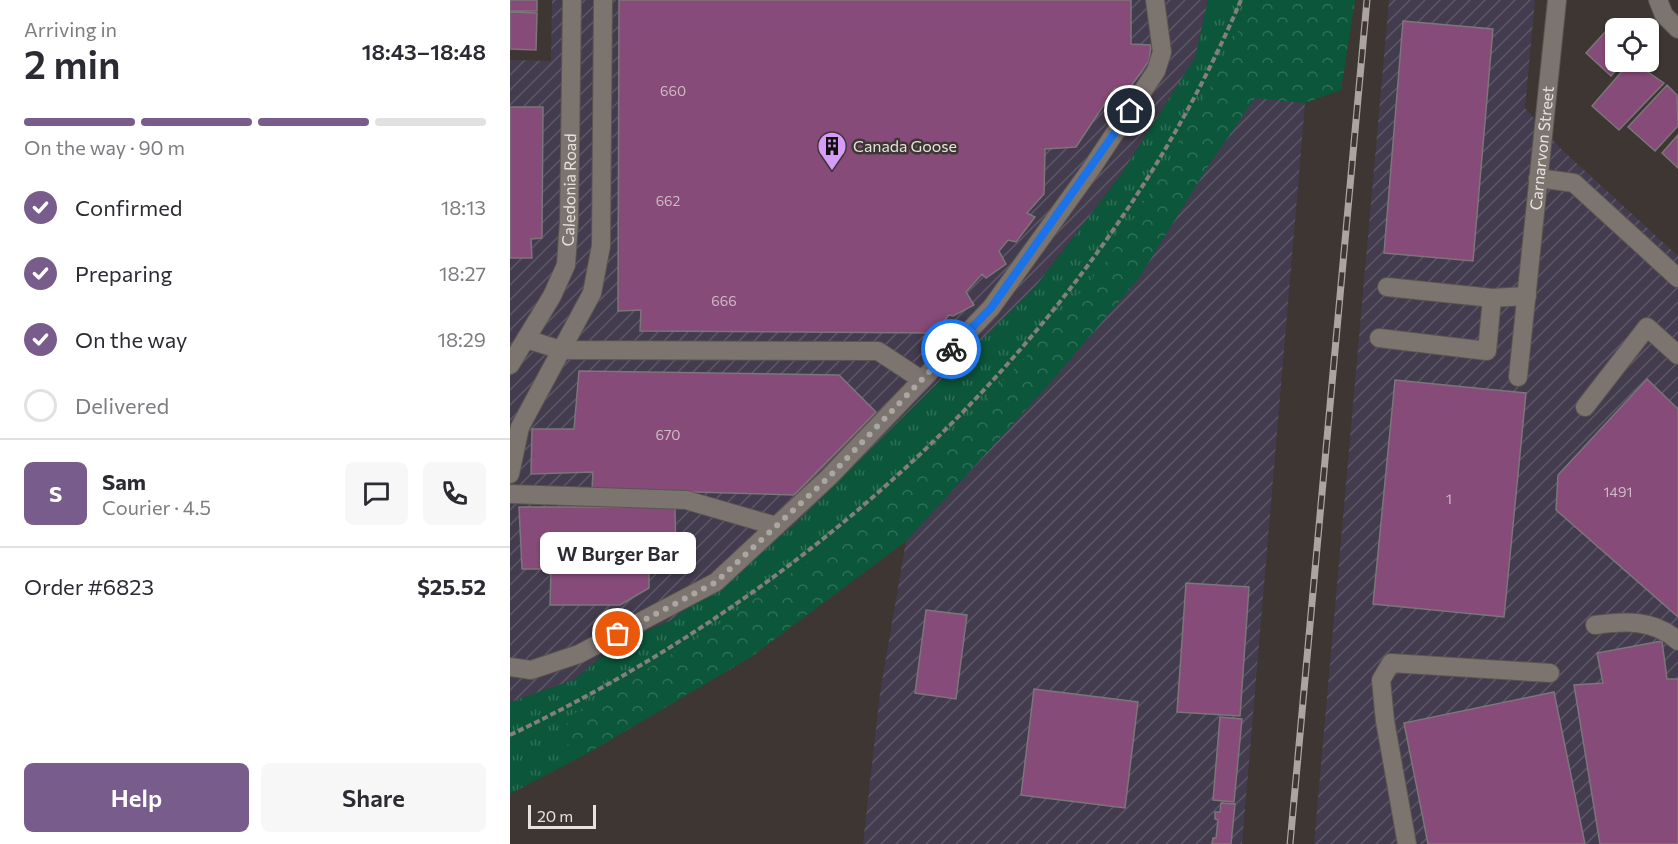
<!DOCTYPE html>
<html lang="en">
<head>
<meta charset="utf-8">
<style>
	:root { --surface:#fff; --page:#f7f7f7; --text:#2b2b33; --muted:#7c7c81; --line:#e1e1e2; --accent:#785d8c }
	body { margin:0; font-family:Commissioner,sans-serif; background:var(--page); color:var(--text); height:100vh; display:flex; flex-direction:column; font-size:22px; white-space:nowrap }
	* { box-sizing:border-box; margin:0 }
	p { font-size:20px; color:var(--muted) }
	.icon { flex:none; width:33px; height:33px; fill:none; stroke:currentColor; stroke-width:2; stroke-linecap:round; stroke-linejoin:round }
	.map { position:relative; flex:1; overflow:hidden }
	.drawer { display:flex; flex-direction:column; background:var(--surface); width:510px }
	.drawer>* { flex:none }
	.buttons { position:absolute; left:1095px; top:18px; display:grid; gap:12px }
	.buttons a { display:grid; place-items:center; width:54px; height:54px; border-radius:9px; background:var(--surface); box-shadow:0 2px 4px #0004; font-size:30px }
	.scale { position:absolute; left:18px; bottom:15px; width:68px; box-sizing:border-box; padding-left:6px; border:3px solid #e7e2df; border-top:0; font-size:16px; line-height:21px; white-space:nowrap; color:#e7e2df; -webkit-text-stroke:4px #3d3632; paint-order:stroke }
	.pin { position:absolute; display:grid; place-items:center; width:51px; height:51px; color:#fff; margin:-26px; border:3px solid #fff; border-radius:50%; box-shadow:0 2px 6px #0007 }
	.courier { position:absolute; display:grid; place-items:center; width:60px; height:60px; margin:-30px; border:4px solid #1a73e8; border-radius:50%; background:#fff; color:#222; box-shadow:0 2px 8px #0007 }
	.bubble { position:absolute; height:42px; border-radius:9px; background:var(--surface); box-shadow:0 2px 4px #0004; font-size:20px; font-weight:600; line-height:42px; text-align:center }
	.overview em { font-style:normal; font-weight:600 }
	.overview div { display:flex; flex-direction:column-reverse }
	.overview { display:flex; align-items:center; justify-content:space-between; height:102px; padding:0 24px }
	h1 { font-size:39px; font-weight:600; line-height:45px }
	.bar { display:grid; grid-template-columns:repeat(4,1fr); gap:9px 6px; align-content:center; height:72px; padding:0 24px }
	.bar i { height:8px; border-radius:4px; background:var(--line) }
	.bar .current { background:var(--accent) }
	.bar p { grid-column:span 4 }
	.line { display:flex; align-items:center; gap:15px; padding:0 24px; border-top:2px solid var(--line) }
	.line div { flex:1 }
	.round { display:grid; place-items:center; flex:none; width:63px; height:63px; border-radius:9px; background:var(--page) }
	ol { padding:0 24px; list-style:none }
	li { display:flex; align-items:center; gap:18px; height:66px }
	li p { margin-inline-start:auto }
	li .icon { padding:6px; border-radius:50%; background:var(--accent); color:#fff; stroke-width:4 }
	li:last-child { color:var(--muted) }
	li i { width:33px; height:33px; border:3px solid var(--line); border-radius:50% }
	.action { display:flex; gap:12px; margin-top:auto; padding:12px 24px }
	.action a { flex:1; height:69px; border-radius:9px; background:var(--accent); color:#fff; font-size:24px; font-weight:600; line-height:69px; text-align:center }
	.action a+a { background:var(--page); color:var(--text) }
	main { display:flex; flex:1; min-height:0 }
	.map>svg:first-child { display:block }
</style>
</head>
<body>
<main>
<section class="drawer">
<div class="overview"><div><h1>2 min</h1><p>Arriving in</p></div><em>18:43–18:48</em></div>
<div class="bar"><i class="current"></i><i class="current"></i><i class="current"></i><i></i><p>On the way · 90 m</p></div>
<ol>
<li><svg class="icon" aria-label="check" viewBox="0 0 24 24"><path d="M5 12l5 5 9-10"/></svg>Confirmed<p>18:13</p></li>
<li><svg class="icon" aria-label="check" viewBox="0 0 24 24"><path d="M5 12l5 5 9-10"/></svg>Preparing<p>18:27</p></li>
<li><svg class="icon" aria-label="check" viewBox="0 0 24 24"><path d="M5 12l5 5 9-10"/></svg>On the way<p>18:29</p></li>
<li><i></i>Delivered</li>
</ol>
<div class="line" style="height:108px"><b class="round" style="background:var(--accent);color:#fff">S</b><div><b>Sam</b><p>Courier · 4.5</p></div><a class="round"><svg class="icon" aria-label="chat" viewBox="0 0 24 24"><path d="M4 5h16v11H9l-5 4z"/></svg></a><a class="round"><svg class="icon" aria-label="phone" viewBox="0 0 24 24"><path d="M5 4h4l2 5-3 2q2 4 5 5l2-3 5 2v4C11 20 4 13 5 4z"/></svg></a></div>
<div class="line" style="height:78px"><div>Order #6823</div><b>$25.52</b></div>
<div class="action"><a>Help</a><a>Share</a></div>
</section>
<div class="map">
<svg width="1168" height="844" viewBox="0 0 1168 844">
	<defs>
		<pattern id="industrial-furrows" width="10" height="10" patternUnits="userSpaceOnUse" patternTransform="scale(1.5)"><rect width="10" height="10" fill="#423c4e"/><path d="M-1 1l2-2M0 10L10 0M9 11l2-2" fill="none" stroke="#5d5867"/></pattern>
		<pattern id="grass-tufts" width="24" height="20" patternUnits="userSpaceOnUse" patternTransform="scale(1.5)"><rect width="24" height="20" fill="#0c573b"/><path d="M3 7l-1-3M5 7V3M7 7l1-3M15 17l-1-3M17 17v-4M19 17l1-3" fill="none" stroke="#2f6f57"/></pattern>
		<pattern id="forest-crowns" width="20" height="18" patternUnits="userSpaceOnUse" patternTransform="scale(1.5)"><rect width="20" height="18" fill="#0c573b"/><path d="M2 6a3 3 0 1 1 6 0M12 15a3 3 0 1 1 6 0" fill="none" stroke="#2f6f57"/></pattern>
	</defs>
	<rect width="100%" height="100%" fill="#3d3632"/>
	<!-- industrial -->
	<path fill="url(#industrial-furrows)" d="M42,0H698L685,58L610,176L526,286L282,527L160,621L106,644L64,680L0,702V60L41,61Z
		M879,0H1025L1015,108L1050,148L1168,256V844H804Z
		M745,97L795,103L732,844H353L370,693L396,541L539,384L628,279L700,163Z"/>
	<!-- grass -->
	<path fill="url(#grass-tufts)" d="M698,0H749L745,97L700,163L628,279L539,384L396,541L241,657L78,753L0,794V702L64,680L106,644L160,621L282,527L526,286L610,176L685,58Z"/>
	<!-- forest -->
	<path fill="url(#forest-crowns)" d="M741,0H845L831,90L795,103L745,98L700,163L628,279L539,384L396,541L241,656L78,753L57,744L53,732L60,716L199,631L317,548L412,467L524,348L598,259L656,167L716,59Z"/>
	<!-- building -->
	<path fill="#874b79" stroke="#7c757a" stroke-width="1.5" d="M0,0H27V11H0Z
		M109,0H621V44L641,45L639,61L616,93L605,88L566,147L535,149L534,194L517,213L525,217L506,242L498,240L489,251L496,264L476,278L472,274L456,292L464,305L443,316L439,315L425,333L130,331L131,310L108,311Z
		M0,12L27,13L26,50L0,49Z
		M893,21L983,29L963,261L874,253Z
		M1096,31L1106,37V62H1114L1101,76L1076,53Z
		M1120,62H1131L1135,65L1132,68L1154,83L1109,130L1082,106Z
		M1157,85L1167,95L1168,126L1145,151L1118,127Z
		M0,107H33L32,238L21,239L22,258H0Z
		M1168,135V168L1152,153Z
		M69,371L329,375L366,412L284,495L82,489L83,472L21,474L22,429H64Z
		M1137,379L1168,409V617L1046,510L1048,475Z
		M885,380L1016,393L994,617L863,604Z
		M9,507H165L166,568L12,569Z
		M41,569H139V588L110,605H40Z
		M676,583L739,587L730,716L667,712Z
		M416,610L457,615L446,699L405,693Z
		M1152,641L1157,679H1168V844H1090L1064,685L1093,683L1087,653Z
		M524,689L628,702L615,808L511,795Z
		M1044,692L1075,844H918L894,723Z
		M710,717L732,719L724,802L703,800Z
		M711,803L725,804L721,844H702L703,838H706L708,820L705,819V812H710Z"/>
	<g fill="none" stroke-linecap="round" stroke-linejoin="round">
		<!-- minor casing -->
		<g stroke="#5b5550" stroke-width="20">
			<g id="minor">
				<path d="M1148,0L1154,15L1168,29"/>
				<path d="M1028,178L1064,183L1168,278"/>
				<path d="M877,287L982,298L1017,296"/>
				<path d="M869,338L977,351L982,298"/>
				<path d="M16,339L51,350L368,351L412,380"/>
				<path id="s1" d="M0,365L42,296L56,265L59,222L62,0"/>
				<path id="s2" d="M1008,377L1047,0"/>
				<path d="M1075,407L1137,327L1168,355"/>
				<path d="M0,474L10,427L82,293L91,246L93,0"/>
				<path d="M0,494L176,500L266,526"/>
				<path d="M1085,625C1114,621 1144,619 1168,641"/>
				<path d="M0,667L21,670L69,654L206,582L319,477L481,308L581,169L646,71L652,52L645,0"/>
				<path d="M897,844L875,721L871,680L881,663L1040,673"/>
			</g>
		</g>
		<!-- path -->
		<path stroke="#857f7b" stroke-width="4" stroke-dasharray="6 3" stroke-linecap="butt" d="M0,735C317,584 592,325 731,0"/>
		<!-- minor -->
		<use href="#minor" stroke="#7c746f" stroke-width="18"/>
		<!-- rail casing -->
		<g stroke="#aaa5a1" stroke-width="7">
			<path id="rail" d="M780,844L857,0"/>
		</g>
		<!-- rail -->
		<use href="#rail" stroke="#3d3632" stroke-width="4.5" stroke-dasharray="14" stroke-linecap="butt"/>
	</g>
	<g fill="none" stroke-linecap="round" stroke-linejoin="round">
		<!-- done -->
		<path stroke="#aca6a2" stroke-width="6" stroke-dasharray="0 10.8" d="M108,634L206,582L319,477L441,349"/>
		<!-- route -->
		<path stroke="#1a73e8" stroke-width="8" d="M441,349L481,308L620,111"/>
	</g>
	<!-- icons -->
	<defs>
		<g id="building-pin" transform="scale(1.5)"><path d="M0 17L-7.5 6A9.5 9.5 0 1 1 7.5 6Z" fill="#d79bf9" stroke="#3d3632"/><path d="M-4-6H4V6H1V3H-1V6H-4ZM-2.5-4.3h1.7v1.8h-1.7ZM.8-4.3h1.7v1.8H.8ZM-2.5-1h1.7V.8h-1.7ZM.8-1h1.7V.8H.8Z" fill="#111"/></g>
	</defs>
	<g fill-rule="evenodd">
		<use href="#building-pin" x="322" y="146"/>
	</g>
	<g text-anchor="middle" stroke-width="5" stroke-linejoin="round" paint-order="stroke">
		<!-- number labels -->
		<g font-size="14" fill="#cfbcc6">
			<text x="163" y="96">660</text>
			<text x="158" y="206">662</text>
			<text x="214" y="306">666</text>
			<text x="158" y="440">670</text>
			<text x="1108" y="497">1491</text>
			<text x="939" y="504">1</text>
		</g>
		<!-- poi labels -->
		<g font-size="16" fill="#e7e2df" stroke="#3d3632" text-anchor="start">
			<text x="343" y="152">Canada Goose</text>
		</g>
		<!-- street labels -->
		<g font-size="16" fill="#e7e2df" stroke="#3d3632">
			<text dy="6" stroke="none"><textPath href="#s2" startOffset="230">Carnarvon Street</textPath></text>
			<text dy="6" stroke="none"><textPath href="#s1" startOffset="190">Caledonia Road</textPath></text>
		</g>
	</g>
</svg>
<div class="buttons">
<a><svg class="icon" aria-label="locate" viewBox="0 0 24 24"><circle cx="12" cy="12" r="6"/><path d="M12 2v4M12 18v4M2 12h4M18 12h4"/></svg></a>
</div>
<div class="scale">20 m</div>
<div class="pin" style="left:108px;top:634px;background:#ea580c"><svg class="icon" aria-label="bag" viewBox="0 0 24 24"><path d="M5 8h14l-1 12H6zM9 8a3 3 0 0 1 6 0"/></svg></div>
<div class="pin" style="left:620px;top:111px;background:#1f2937"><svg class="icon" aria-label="home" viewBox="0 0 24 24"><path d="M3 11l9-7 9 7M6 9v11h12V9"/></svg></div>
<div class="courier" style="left:441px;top:349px"><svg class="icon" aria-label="bike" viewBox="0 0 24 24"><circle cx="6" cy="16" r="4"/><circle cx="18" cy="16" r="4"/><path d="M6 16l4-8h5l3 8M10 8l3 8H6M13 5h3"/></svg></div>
<div class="bubble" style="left:30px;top:532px;width:156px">W Burger Bar</div>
</div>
</main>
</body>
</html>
